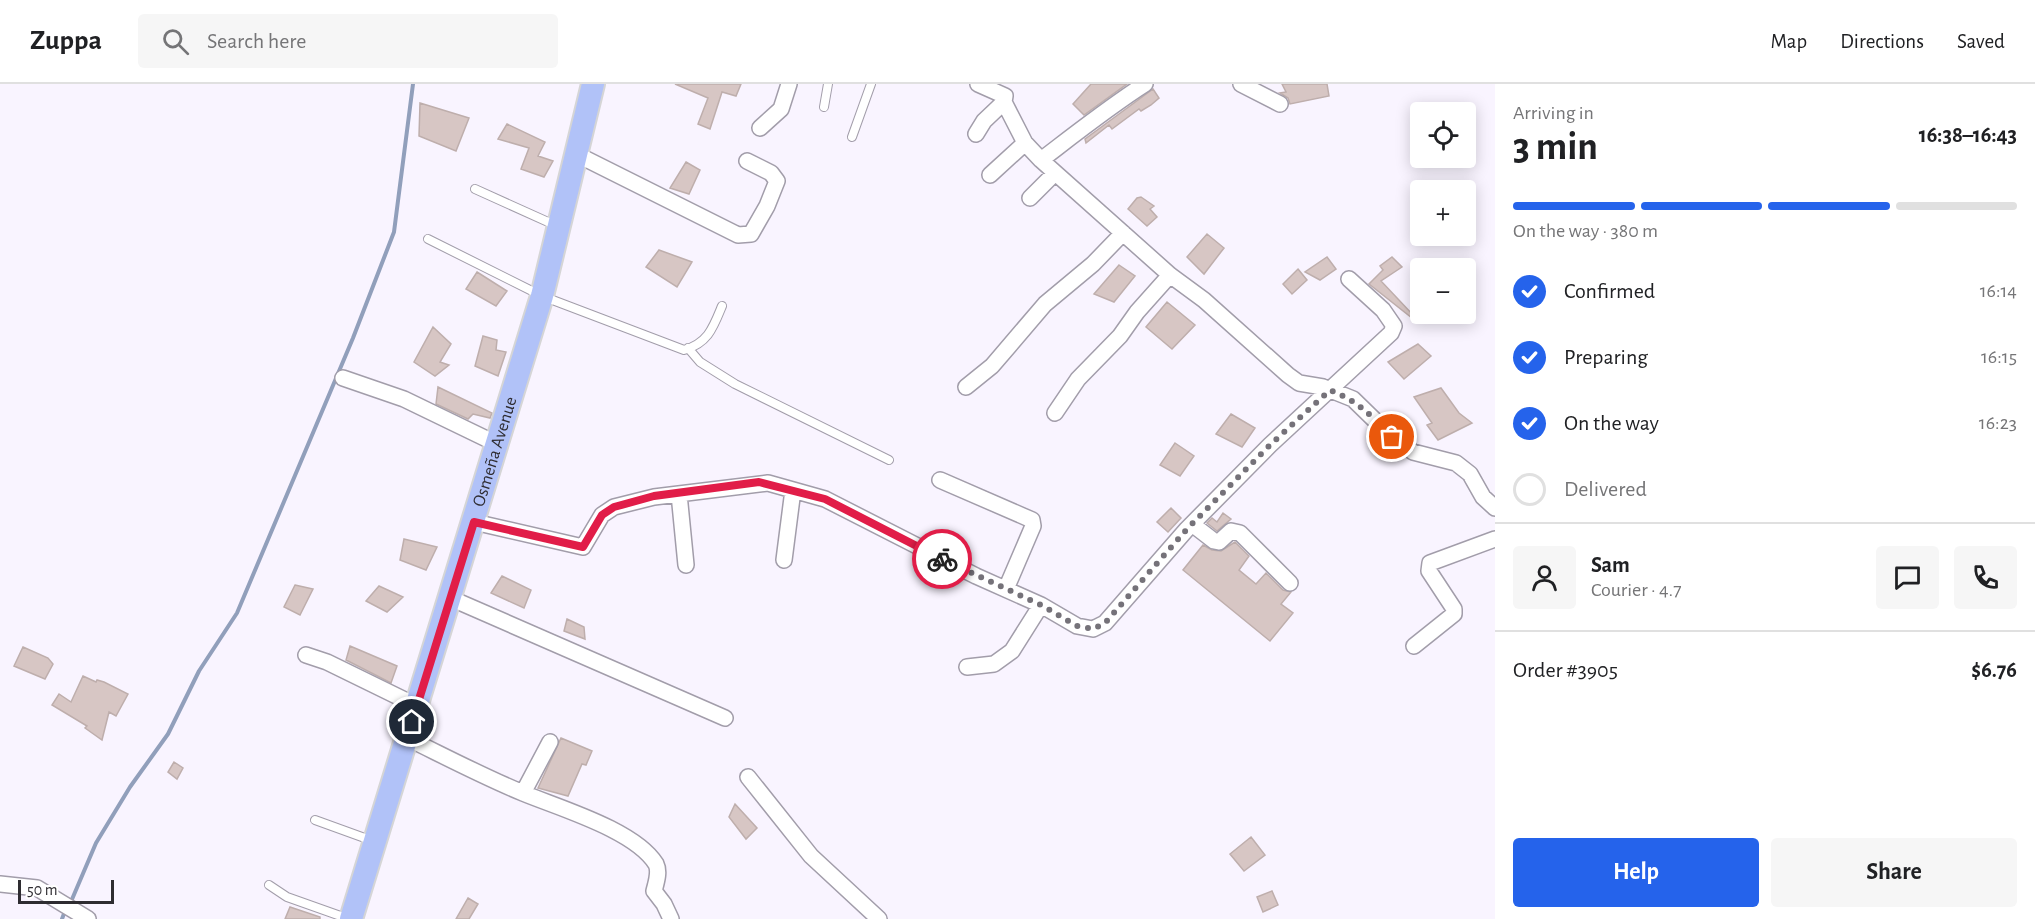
<!DOCTYPE html>
<html lang="en">
<head>
<meta charset="utf-8">
<style>
	:root { --surface:#fff; --page:#f6f6f6; --text:#202124; --muted:#757577; --line:#e0e0e0; --accent:#2563eb }
	body { margin:0; font-family:"Alegreya Sans",sans-serif; background:var(--page); color:var(--text); height:100vh; display:flex; flex-direction:column; font-size:22px; white-space:nowrap }
	* { box-sizing:border-box; margin:0 }
	p { font-size:20px; color:var(--muted) }
	.icon { flex:none; width:33px; height:33px; fill:none; stroke:currentColor; stroke-width:2; stroke-linecap:round; stroke-linejoin:round }
	.map { position:relative; flex:1; overflow:hidden }
	.sheet { display:flex; flex-direction:column; background:var(--surface); width:540px }
	.sheet>* { flex:none }
	.controls { position:absolute; left:1410px; top:18px; display:grid; gap:12px }
	.controls a { display:grid; place-items:center; width:66px; height:66px; border-radius:6px; background:var(--surface); box-shadow:0 3px 15px #0003; font-size:30px }
	.scale { position:absolute; left:18px; bottom:15px; width:96px; box-sizing:border-box; padding-left:6px; border:3px solid #2e2c31; border-top:0; font-size:16px; line-height:21px; white-space:nowrap; color:#2e2c31; -webkit-text-stroke:4px #fff; paint-order:stroke }
	.pin { position:absolute; display:grid; place-items:center; width:51px; height:51px; color:#fff; margin:-26px; border:3px solid #fff; border-radius:50%; box-shadow:0 2px 6px #0007 }
	.courier { position:absolute; display:grid; place-items:center; width:60px; height:60px; margin:-30px; border:4px solid #e11d48; border-radius:50%; background:#fff; color:#222; box-shadow:0 2px 8px #0007 }
	.head em { font-style:normal; font-weight:700 }
	.head div { display:flex; flex-direction:column-reverse }
	.head { display:flex; align-items:center; justify-content:space-between; height:102px; padding:0 18px }
	h1 { font-size:39px; font-weight:700; line-height:45px }
	.bar { display:grid; grid-template-columns:repeat(4,1fr); gap:9px 6px; align-content:center; height:72px; padding:0 18px }
	.bar i { height:8px; border-radius:4px; background:var(--line) }
	.bar .active { background:var(--accent) }
	.bar p { grid-column:span 4 }
	.line { display:flex; align-items:center; gap:15px; padding:0 18px; border-top:2px solid var(--line) }
	.line div { flex:1 }
	.round { display:grid; place-items:center; flex:none; width:63px; height:63px; border-radius:6px; background:var(--page) }
	ol { padding:0 18px; list-style:none }
	li { display:flex; align-items:center; gap:18px; height:66px }
	li p { margin-inline-start:auto }
	li .icon { padding:6px; border-radius:50%; background:var(--accent); color:#fff; stroke-width:4 }
	li:last-child { color:var(--muted) }
	li i { width:33px; height:33px; border:3px solid var(--line); border-radius:50% }
	.action { display:flex; gap:12px; margin-top:auto; padding:12px 18px }
	.action a { flex:1; height:69px; border-radius:6px; background:var(--accent); color:#fff; font-size:24px; font-weight:700; line-height:69px; text-align:center }
	.action a+a { background:var(--page); color:var(--text) }
	header { display:flex; align-items:center; gap:36px; box-sizing:border-box; height:84px; padding:0 30px; background:var(--surface); border-bottom:2px solid var(--line) }
	header strong { font-size:28px }
	nav { display:flex; gap:33px; margin-inline-start:auto; font-size:21px }
	.search { width:420px; height:54px; background:var(--page); display:flex; align-items:center; gap:15px; box-sizing:border-box; padding:0 21px; border-radius:6px; color:var(--muted); font-size:22px }
	main { display:flex; flex:1; min-height:0 }
	.map>svg:first-child { display:block }
</style>
</head>
<body>
<header>
<strong>Zuppa</strong>
<div class="search"><svg class="icon" aria-label="search" viewBox="0 0 24 24"><circle cx="10" cy="10" r="6"/><path d="M15 15l6 6"/></svg>Search here</div>
<nav><a>Map</a><a>Directions</a><a>Saved</a></nav>
</header>
<main>
<div class="map">
<svg width="1495" height="835" viewBox="0 0 1495 835">
	<rect width="100%" height="100%" fill="#f9f4ff"/>
	<g fill="none" stroke-linecap="round" stroke-linejoin="round">
		<!-- stream -->
		<path stroke="#919fbb" stroke-width="4" d="M70,820L96,759L130,703L168,650L199,587L237,529L353,254L394,148L413,0
			M62,835L65,827"/>
	</g>
	<!-- building -->
	<path fill="#d7c6c4" stroke="#beaeac" stroke-width="1.5" d="M675,0H741L736,12L722,8L710,45L698,40L708,14Z
		M1091,0H1127L1084,31L1073,20Z
		M1282,0H1327L1329,12L1290,20L1288,14L1280,9L1286,8Z
		M1153,5L1159,14L1151,21L1141,27L1139,25L1112,45L1109,41L1086,59L1085,55Z
		M420,19L469,34L456,67L419,52Z
		M507,40L545,58L538,72L553,77L544,93L521,85L529,64L498,55Z
		M686,78L700,86L689,110L670,104Z
		M1141,113L1154,122L1150,125L1157,133L1147,142L1128,125L1137,114Z
		M1207,150L1224,164L1204,190L1187,173Z
		M659,166L692,178L677,203L646,183Z
		M1327,173L1336,185L1320,196L1305,188Z
		M1392,173L1402,183L1381,197L1414,232L1412,234L1369,200L1383,186L1380,182Z
		M1119,181L1135,192L1114,218L1094,210Z
		M1298,185L1307,196L1292,210L1283,200Z
		M477,188L507,207L496,222L466,205Z
		M1167,218L1195,241L1172,265L1146,243Z
		M433,243L451,260L440,278L449,281L435,292L414,278Z
		M483,252L497,256L496,266L506,268L498,292L475,282Z
		M1418,260L1431,272L1404,295L1388,278Z
		M438,303L492,329L490,334L473,330L468,335L436,320Z
		M1441,304L1459,329L1472,339L1438,356L1427,341L1432,339L1414,313Z
		M1231,330L1255,344L1242,363L1216,350Z
		M1175,359L1194,372L1180,392L1160,381Z
		M1171,424L1181,434L1168,448L1157,438Z
		M1223,429L1231,435L1217,447L1207,439L1212,434L1217,438Z
		M404,455L437,463L426,486L400,476Z
		M1235,458L1249,472L1239,486L1256,500L1266,489L1283,506L1291,508L1281,520L1293,529L1270,557L1183,486L1203,461L1212,466L1221,467Z
		M502,492L531,506L524,524L491,509Z
		M295,501L313,505L300,531L284,523Z
		M379,502L403,513L387,528L366,517Z
		M567,535L584,543L585,555L564,547Z
		M350,562L397,582L391,599L346,576Z
		M23,563L48,574L53,580L45,595L14,582Z
		M83,592L96,598L97,596L104,598L128,610L116,632L109,628L102,656L85,644L87,642L52,621L59,610L71,618Z
		M561,654L592,667L586,681L582,680L568,712L538,704Z
		M174,678L183,684L177,695L168,688Z
		M735,720L757,744L746,755L729,733Z
		M1251,753L1265,771L1244,787L1230,770Z
		M1272,807L1278,821L1263,828L1257,813Z
		M468,814L478,820L469,835H456Z
		M290,823L320,833V835H285Z"/>
	<g fill="none" stroke-linecap="round" stroke-linejoin="round">
		<!-- service casing -->
		<g stroke="#a29daa" stroke-width="10">
			<path id="service" d="M824,23L828,0
				M852,53L871,0
				M475,105L557,142
				M428,155L542,212L684,266C708,259 713,244 722,222
				M688,264L700,278L735,300L889,376
				M315,736L373,757
				M269,801L287,813L349,835"/>
		</g>
		<!-- minor casing -->
		<g stroke="#a29daa" stroke-width="18">
			<path id="minor" d="M978,0L1005,12L1004,18L1025,59L1041,76L1170,191L1204,216L1288,291L1299,299L1323,303L1353,315L1392,353L1413,368L1456,379L1470,390L1483,413L1495,424
				M1241,0L1280,20
				M760,44L781,25L789,0
				M976,50L984,37L1004,18
				M576,70L738,151L751,150L767,122L777,97L771,89L747,77
				M1041,76C1075,50 1109,23 1145,0
				M990,91L1025,59
				M1030,114L1055,89
				M343,294L404,315L497,360
				M966,303L992,282L1045,220L1093,180L1123,149
				M1055,329L1078,295L1120,252L1137,228L1170,191
				M940,396L1032,436L1033,442L1006,505
				M679,410L686,481
				M474,438L583,463L602,431L614,423L654,413L768,399L825,415L976,492L1041,521L1077,542L1093,545L1105,539L1187,445L1270,361L1391,249L1394,242L1383,226L1349,195
				M1192,440L1214,457L1219,458L1231,447L1240,449L1290,499
				M784,476L793,406
				M450,514L725,634
				M1414,562L1454,530V525L1429,487L1430,479L1495,455
				M306,571L327,578L417,622
				M967,583L994,580L1012,567L1041,521
				M407,654C446,673 484,693 523,709C559,724 635,746 656,780C660,788 656,799 654,807L664,820L671,835
				M748,693L811,772L879,835
				M523,709L550,658
				M0,800L37,804L88,835"/>
		</g>
		<!-- primary casing -->
		<g stroke="#d5d5d6" stroke-width="26">
			<g id="primary">
				<path id="s1" d="M351,835L542,212L593,0"/>
			</g>
		</g>
		<!-- service -->
		<use href="#service" stroke="#fff" stroke-width="8"/>
		<!-- minor -->
		<use href="#minor" stroke="#fff" stroke-width="15"/>
		<!-- primary -->
		<use href="#primary" stroke="#b1c2f8" stroke-width="22"/>
	</g>
	<g fill="none" stroke-linecap="round" stroke-linejoin="round">
		<!-- done -->
		<path stroke="#757279" stroke-width="6" stroke-dasharray="0 10.8" d="M942,475L1041,521L1077,542L1093,545L1105,539L1187,445L1270,361L1330,306C1359,318 1371,331 1392,353"/>
		<!-- route -->
		<path stroke="#e11d48" stroke-width="8" d="M412,638L474,438L583,463L602,431L614,423L654,412L759,398L825,415L942,475"/>
	</g>
	<g text-anchor="middle" stroke-width="4.5" stroke-linejoin="round" paint-order="stroke">
		<!-- street labels -->
		<g font-size="18" fill="#2e2c31" stroke="#fff">
			<text dy="6" stroke="none"><textPath href="#s1" startOffset="489">Osmeña Avenue</textPath></text>
		</g>
	</g>
</svg>
<div class="controls">
<a><svg class="icon" aria-label="locate" viewBox="0 0 24 24"><circle cx="12" cy="12" r="6"/><path d="M12 2v4M12 18v4M2 12h4M18 12h4"/></svg></a>
<a>+</a>
<a>−</a>
</div>
<div class="scale">50 m</div>
<div class="pin" style="left:1392px;top:353px;background:#ea580c"><svg class="icon" aria-label="bag" viewBox="0 0 24 24"><path d="M5 8h14l-1 12H6zM9 8a3 3 0 0 1 6 0"/></svg></div>
<div class="pin" style="left:412px;top:638px;background:#1f2937"><svg class="icon" aria-label="home" viewBox="0 0 24 24"><path d="M3 11l9-7 9 7M6 9v11h12V9"/></svg></div>
<div class="courier" style="left:942px;top:475px"><svg class="icon" aria-label="bike" viewBox="0 0 24 24"><circle cx="6" cy="16" r="4"/><circle cx="18" cy="16" r="4"/><path d="M6 16l4-8h5l3 8M10 8l3 8H6M13 5h3"/></svg></div>
</div>
<section class="sheet">
<div class="head"><div><h1>3 min</h1><p>Arriving in</p></div><em>16:38–16:43</em></div>
<div class="bar"><i class="active"></i><i class="active"></i><i class="active"></i><i></i><p>On the way · 380 m</p></div>
<ol>
<li><svg class="icon" aria-label="check" viewBox="0 0 24 24"><path d="M5 12l5 5 9-10"/></svg>Confirmed<p>16:14</p></li>
<li><svg class="icon" aria-label="check" viewBox="0 0 24 24"><path d="M5 12l5 5 9-10"/></svg>Preparing<p>16:15</p></li>
<li><svg class="icon" aria-label="check" viewBox="0 0 24 24"><path d="M5 12l5 5 9-10"/></svg>On the way<p>16:23</p></li>
<li><i></i>Delivered</li>
</ol>
<div class="line" style="height:108px"><a class="round"><svg class="icon" aria-label="person" viewBox="0 0 24 24"><circle cx="12" cy="8" r="4"/><path d="M4 21q1-7 8-7t8 7"/></svg></a><div><b>Sam</b><p>Courier · 4.7</p></div><a class="round"><svg class="icon" aria-label="chat" viewBox="0 0 24 24"><path d="M4 5h16v11H9l-5 4z"/></svg></a><a class="round"><svg class="icon" aria-label="phone" viewBox="0 0 24 24"><path d="M5 4h4l2 5-3 2q2 4 5 5l2-3 5 2v4C11 20 4 13 5 4z"/></svg></a></div>
<div class="line" style="height:78px"><div>Order #3905</div><b>$6.76</b></div>
<div class="action"><a>Help</a><a>Share</a></div>
</section>
</main>
</body>
</html>
